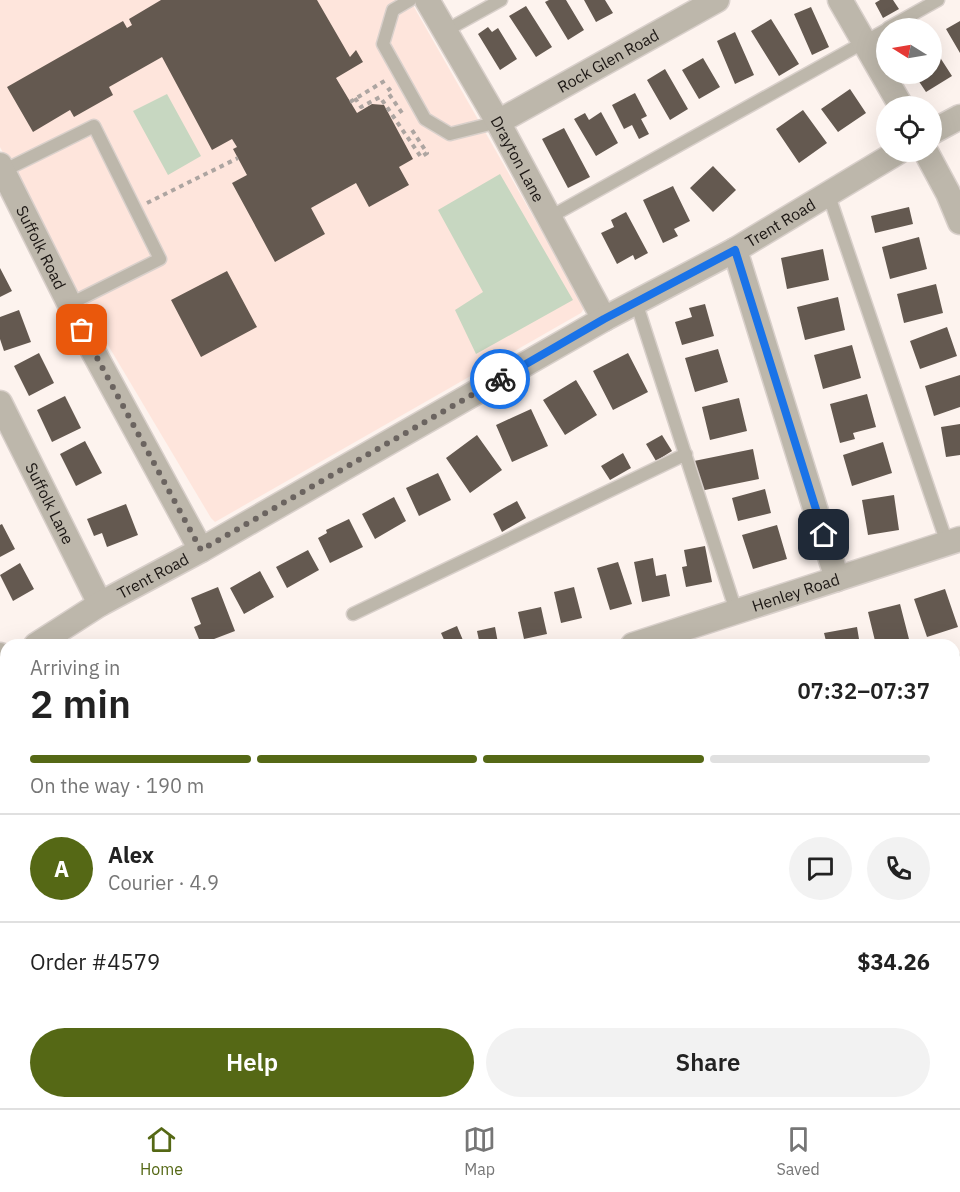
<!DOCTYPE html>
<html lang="en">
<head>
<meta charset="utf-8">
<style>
	:root { --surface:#fff; --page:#f2f2f2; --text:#222; --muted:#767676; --line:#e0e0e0; --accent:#556815 }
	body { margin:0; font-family:"IBM Plex Sans",sans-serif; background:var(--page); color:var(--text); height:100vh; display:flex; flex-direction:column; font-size:22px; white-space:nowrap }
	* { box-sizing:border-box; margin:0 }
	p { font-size:20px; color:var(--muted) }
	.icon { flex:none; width:33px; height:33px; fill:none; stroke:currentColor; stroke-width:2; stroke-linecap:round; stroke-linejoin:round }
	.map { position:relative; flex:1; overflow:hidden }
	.drawer { position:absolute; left:0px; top:639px; width:960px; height:470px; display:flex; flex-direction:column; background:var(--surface); border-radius:18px 18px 0 0; box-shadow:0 6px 24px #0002 }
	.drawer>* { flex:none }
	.needle { width:39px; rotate:281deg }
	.controls { position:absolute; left:876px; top:18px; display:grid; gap:12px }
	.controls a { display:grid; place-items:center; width:66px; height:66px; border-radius:50%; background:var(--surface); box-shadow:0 6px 24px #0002; font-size:30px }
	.pin { position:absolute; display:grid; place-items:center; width:51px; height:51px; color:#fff; margin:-26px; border-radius:12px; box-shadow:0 3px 9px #0006 }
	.courier { position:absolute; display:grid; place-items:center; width:60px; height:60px; margin:-30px; border:4px solid #1a73e8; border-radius:50%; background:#fff; color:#222; box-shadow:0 2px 8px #0007 }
	.summary em { font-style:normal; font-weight:600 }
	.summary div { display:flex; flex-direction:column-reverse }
	.summary { display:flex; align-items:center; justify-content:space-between; height:102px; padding:0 30px }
	h1 { font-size:39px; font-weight:600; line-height:45px }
	.bar { display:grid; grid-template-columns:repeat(4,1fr); gap:9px 6px; align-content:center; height:72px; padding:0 30px }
	.bar i { height:8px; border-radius:4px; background:var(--line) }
	.bar .on { background:var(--accent) }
	.bar p { grid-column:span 4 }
	.line { display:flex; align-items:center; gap:15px; padding:0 30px; border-top:2px solid var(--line) }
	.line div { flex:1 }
	.round { display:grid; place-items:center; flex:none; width:63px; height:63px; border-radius:32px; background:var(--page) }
	.cta { display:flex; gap:12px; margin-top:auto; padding:12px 30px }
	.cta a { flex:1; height:69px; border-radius:36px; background:var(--accent); color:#fff; font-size:24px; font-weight:600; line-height:69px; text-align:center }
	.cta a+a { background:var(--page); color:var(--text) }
	.tab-bar { display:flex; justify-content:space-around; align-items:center; height:84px; border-top:2px solid var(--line); background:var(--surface); font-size:16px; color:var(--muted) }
	.tab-bar a { display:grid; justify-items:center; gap:3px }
	.tab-bar .on { color:var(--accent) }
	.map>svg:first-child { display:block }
</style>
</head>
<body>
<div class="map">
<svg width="960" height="1108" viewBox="0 0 960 1108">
	<rect width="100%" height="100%" fill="#fdf3ee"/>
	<!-- education -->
	<path fill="#fee5dc" d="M0,0H410L584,306L583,310L581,313L215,522L211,518L62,268L0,147Z"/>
	<!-- green -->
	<path fill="#c7d7c1" d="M167,94L201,156L168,175L133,111Z
		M500,174L573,300L476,354L455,310L483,292L438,210Z
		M0,699L6,706V1102H447L450,1108H0Z"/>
	<!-- building -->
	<path fill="#645950" d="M161,0H317L350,57L356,50L363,62L336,78L357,113L372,104L384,105L413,159L399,167L409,185L369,207L356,183L311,208L325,234L275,262L232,183L247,175L233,149L237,147L232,139L212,150L162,57L109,87L113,95L74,117L70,110L33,132L7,87L123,21L127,28L132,25L129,19Z
		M549,0H566L584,30L568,40L545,2Z
		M584,0H605L613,13L596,22Z
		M880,0H893L899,9L883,18L875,3Z
		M526,6L552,47L536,57L509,16Z
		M811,7L829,47L812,55L794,14Z
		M771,19L799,64L779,76L751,31Z
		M960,21V53L946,29Z
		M488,27L492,32L498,28L517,59L500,70L478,34Z
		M735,32L754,75L735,84L717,41Z
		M932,45L952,76L926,92L914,74H932Z
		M703,58L720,87L699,99L682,70Z
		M665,69L688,109L670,120L647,80Z
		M850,89L866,113L838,132L821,109Z
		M635,93L647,116L641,119L649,134L639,139L632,125L624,129L612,105Z
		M803,110L827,143L799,163L776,129Z
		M601,112L618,143L596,156L574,119L585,113L589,120Z
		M564,128L590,177L568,188L542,139Z
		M713,166L736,190L713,212L690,188Z
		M673,186L690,221L674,229L678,236L663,243L643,200Z
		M909,207L913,224L875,233L871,216Z
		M626,212L648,253L635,260L633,255L617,264L601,233L614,227L611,220Z
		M919,237L927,269L890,279L882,247Z
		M823,249L829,280L787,289L781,258Z
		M0,268L12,291L0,297Z
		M227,271L257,327L201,357L171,300Z
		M936,284L943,313L904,323L897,294Z
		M838,297L845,330L805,340L797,307Z
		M705,304L714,336L682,345L675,322L692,317L689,308Z
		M19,310L31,342L4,351L0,339V317Z
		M947,327L957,356L920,369L910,341Z
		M852,345L861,378L823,389L814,355Z
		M718,349L728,382L695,392L685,358Z
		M39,353L54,383L29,396L14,366Z
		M628,353L648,392L613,410L593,371Z
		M960,375V407L934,416L925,386Z
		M576,380L597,415L565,435L543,400Z
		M867,394L876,427L853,433L855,439L840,443L830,404Z
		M65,396L81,428L52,442L37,410Z
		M739,398L747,431L710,440L702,407Z
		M531,409L548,446L512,462L496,425Z
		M960,424V455L946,457L941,427Z
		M477,435L502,470L470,493L446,458Z
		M662,435L672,451L656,461L646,444Z
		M85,441L102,473L76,486L60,454Z
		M883,442L892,473L852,486L843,455Z
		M753,449L759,479L700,491L694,461Z
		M623,453L631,468L610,480L601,466Z
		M438,473L451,500L419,516L406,488Z
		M765,489L771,513L738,521L732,498Z
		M894,495L899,530L868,535L862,500Z
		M394,497L406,521L375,539L362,514Z
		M517,501L526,518L502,532L493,514Z
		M126,504L138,535L107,547L102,533L94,536L87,519Z
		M349,519L363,547L330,563L318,538L327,533L326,530Z
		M2,524L15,549L0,557V525Z
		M777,525L787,559L753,569L742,535Z
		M705,546L712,582L686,587L682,567L687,566L684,550Z
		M308,550L319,570L287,588L276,567Z
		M653,558L656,576L666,574L670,596L642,602L634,562Z
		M618,562L632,604L610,610L597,568Z
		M20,563L34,589L13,601L0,575Z
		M260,571L274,597L244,614L230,588Z
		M218,587L235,631L201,644L194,627L201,624L191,598Z
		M574,587L582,618L561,623L554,592Z
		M945,589L958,627L927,637L914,599Z
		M900,604L910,643L876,645L868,612Z
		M541,607L547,634L524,639L518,612Z
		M457,626L465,645H440L445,642L441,633Z
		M495,627L498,643L480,645L477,631Z
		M857,627L860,645H827L824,633Z
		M960,698V735L954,737V700Z
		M960,820V850L954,834V823Z
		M954,940L956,945L960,944V967L954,969Z
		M960,1057V1096L955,1097L954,1059Z
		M520,1102H557L544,1108H522Z
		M830,1102H842L844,1108H818V1106Z
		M869,1102H895L896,1108H870Z"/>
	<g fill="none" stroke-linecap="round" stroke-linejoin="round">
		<!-- lane casing -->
		<g stroke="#d9d0cb" stroke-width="15">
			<path id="lane" d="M410,0L393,10L383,44L425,119L450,134L498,122
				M888,28L938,0
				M445,31L501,0
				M3,171L94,126L160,259L70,304
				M828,193L947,543
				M550,217L886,30
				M636,302L736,611
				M353,614L686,454
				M954,663L960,661"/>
		</g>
		<!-- street casing -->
		<g stroke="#d9d0cb" stroke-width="27">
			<g id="street">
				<path id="s1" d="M427,0L498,122L604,319"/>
				<path d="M840,0L901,106"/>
				<path id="s2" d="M498,122L717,0"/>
				<path d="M932,132L960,117"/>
				<path d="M926,152L948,193L960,222"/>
				<path id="s3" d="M0,165L93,351L201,550"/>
				<path d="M735,250L837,579"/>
				<path id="s4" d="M0,403L100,604"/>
				<path id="s5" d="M36,645L100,604L201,550L604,319L735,250L898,152"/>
				<path id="s6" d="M633,645L960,539"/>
				<path d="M0,655L6,664"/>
				<path d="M954,776L960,774"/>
				<path d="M954,1014L960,1012"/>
				<path d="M469,1102L472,1108"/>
				<path d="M687,1108L703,1102"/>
			</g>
		</g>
		<!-- path -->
		<path stroke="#ada5a1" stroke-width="4" stroke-dasharray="4.5 4.5" stroke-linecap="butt" d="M391,88L387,91L402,113
			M355,98L361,107L380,97L421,157L427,153L412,130
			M350,102L386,80
			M147,203L238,158
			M0,914L6,920
			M0,1053L6,1059
			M49,1102L54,1108
			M145,1102L149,1108
			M405,1102L408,1108
			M393,1108L401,1102"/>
		<!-- lane -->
		<use href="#lane" stroke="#bdb7ab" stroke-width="12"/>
		<!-- street -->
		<use href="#street" stroke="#bdb7ab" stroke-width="24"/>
	</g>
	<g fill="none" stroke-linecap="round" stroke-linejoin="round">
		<!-- done -->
		<path stroke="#6b6460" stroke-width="6" stroke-dasharray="0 10.8" d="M82,330L201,550L500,379"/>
		<!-- route -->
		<path stroke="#1a73e8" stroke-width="8" d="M500,379L604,319L735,250L824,535"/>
	</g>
	<g text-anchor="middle" stroke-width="6" stroke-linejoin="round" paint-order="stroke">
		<!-- street labels -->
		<g font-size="16" fill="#1c1714" stroke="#fff">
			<text dy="6" stroke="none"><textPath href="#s2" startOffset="126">Rock Glen Road</textPath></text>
			<text dy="6" stroke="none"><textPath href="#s1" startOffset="183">Drayton Lane</textPath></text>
			<text dy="6" stroke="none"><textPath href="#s5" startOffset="856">Trent Road</textPath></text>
			<text dy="6" stroke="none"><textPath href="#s3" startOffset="92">Suffolk Road</textPath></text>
			<text dy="6" stroke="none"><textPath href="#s4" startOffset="112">Suffolk Lane</textPath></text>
			<text dy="6" stroke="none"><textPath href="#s5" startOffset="136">Trent Road</textPath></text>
			<text dy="6" stroke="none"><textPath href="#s6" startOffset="171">Henley Road</textPath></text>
		</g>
	</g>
</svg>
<div class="controls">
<a><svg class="needle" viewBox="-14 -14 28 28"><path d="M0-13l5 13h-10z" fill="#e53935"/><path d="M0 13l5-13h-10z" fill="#767676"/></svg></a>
<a><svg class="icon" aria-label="locate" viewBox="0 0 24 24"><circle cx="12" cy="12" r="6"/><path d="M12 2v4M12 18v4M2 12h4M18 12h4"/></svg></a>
</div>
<div class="pin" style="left:82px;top:330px;background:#ea580c"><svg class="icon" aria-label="bag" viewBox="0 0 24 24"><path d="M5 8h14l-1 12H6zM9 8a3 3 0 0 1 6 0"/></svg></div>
<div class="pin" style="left:824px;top:535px;background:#1f2937"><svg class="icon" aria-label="home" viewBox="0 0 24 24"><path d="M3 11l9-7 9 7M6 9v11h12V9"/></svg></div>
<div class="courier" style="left:500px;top:379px"><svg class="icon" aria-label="bike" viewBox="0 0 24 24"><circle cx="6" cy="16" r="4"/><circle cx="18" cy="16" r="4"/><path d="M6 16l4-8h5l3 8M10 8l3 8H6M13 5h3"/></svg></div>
<section class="drawer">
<div class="summary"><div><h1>2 min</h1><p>Arriving in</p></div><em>07:32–07:37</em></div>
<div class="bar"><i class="on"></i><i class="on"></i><i class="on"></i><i></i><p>On the way · 190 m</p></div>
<div class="line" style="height:108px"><b class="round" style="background:var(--accent);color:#fff">A</b><div><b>Alex</b><p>Courier · 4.9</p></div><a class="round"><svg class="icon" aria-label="chat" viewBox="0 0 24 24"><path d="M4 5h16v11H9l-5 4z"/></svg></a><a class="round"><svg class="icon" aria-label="phone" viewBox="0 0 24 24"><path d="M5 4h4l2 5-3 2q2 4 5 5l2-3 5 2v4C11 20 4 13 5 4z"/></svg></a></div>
<div class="line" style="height:78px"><div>Order #4579</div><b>$34.26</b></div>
<div class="cta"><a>Help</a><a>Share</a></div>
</section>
</div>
<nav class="tab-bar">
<a class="on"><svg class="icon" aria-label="home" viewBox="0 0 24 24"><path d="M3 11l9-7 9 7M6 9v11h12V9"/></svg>Home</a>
<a><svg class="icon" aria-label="map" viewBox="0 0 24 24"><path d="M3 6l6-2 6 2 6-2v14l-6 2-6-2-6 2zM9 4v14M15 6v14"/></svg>Map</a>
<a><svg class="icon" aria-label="saved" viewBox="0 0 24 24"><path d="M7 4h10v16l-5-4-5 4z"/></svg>Saved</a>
</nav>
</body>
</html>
